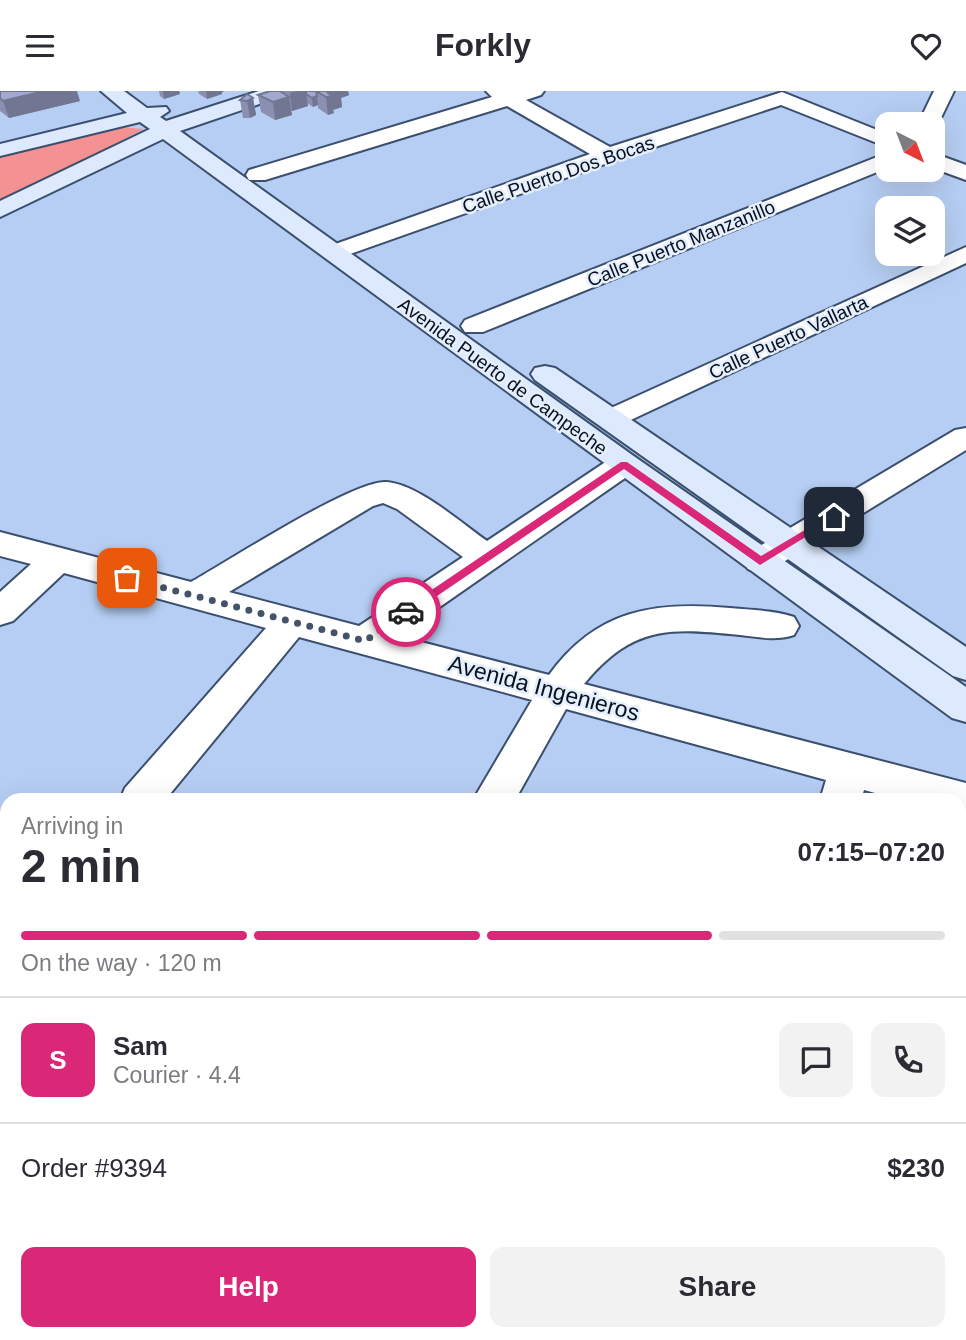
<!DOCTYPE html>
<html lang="en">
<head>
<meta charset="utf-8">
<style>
	:root { --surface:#fff; --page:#f2f2f3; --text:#2b2b33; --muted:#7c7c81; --line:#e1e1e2; --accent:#db2777 }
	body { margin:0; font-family:Helvetica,sans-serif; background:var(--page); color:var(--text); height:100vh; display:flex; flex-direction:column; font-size:26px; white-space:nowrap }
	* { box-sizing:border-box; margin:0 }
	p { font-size:23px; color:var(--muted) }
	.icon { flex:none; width:38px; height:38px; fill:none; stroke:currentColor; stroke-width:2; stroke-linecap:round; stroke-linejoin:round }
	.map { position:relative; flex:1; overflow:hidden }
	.side { position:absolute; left:0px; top:702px; width:966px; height:548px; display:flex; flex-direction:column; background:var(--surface); border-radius:21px 21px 0 0; box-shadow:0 7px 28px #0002 }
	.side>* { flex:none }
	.needle { width:46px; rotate:138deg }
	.buttons { position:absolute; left:875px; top:21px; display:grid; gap:14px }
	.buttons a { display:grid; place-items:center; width:70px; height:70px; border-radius:14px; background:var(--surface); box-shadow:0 7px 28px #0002; font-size:35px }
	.pin { position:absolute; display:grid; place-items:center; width:60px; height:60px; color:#fff; margin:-30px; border-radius:14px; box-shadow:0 4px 10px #0006 }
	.courier { position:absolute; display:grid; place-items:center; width:70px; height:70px; margin:-35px; border:5px solid #db2777; border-radius:50%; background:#fff; color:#222; box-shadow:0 2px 9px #0007 }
	.overview em { font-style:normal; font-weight:700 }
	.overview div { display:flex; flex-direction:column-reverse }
	.overview { display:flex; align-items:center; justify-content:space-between; height:119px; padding:0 21px }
	h1 { font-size:46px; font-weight:700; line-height:52px }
	.bar { display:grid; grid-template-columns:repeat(4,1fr); gap:10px 7px; align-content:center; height:84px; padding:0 21px }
	.bar i { height:9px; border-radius:5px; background:var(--line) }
	.bar .selected { background:var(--accent) }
	.bar p { grid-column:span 4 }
	.line { display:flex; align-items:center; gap:18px; padding:0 21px; border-top:2px solid var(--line) }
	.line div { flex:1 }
	.round { display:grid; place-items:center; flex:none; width:74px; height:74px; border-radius:14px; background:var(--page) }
	.action { display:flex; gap:14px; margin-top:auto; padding:14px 21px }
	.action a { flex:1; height:80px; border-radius:14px; background:var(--accent); color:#fff; font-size:28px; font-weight:700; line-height:80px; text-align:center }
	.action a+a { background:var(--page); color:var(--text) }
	header { display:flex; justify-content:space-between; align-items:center; height:91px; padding:0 21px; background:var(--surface); font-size:32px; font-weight:700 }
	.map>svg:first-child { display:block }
</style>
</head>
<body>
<header><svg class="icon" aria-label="menu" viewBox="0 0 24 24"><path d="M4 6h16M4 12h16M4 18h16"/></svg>Forkly<svg class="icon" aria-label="heart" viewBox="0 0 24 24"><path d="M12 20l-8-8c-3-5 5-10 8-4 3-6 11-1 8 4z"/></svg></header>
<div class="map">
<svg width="966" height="1249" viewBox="0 0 966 1249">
	<rect width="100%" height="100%" fill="#b6cef3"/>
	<!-- green -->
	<path fill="#f49193" d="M119,36L144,38L0,112V65L10,59Z"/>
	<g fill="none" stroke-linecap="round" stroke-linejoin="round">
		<!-- street casing -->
		<g stroke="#3b4f6e" stroke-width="4">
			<path id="street" d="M486,0H544L541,4L526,9L610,56L782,1L887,43V56L781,14L616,69L336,168L327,166L324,161L327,156L590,63L507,15L265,89H249L246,84L249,79L492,6Z
				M934,0H954L938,33L933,38V33H918Z
				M887,62V77L483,241H465L461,235L465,229Z
				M933,62L966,74V89L933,77Z
				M966,156V172L620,334L610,337L600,334L595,328L600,322Z
				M966,337V359L772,478L760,482L748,478L743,470L748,462L955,339Z
				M624,363L635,366L639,373L635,380L398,545L549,584C596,519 654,510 730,517C751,519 773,519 794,526L799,535L794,544C776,550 758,546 740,544C669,537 633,534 584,593L966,692V726L959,725V709H901L864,699L861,709H820L826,689L566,618L515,709H473L532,609L299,546L165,709H120L125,697L266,537L64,482L13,530L0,534V501L31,473L0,465V441L191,491C227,471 353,389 386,391C418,393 461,432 487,450L613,366ZM383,412L397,418L463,466L359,535L229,501L373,415Z
				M7,843V893L0,896V846Z
				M0,1197L7,1200V1242H68L71,1249H0Z
				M139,1242H197L195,1249H136Z
				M628,1242H685L683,1249H625Z"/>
		</g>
		<!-- secondary casing -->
		<g stroke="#3b4f6e" stroke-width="4">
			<path id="secondary" d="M101,0H124L147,17L166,16L169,20L160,26L166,30L259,0H289L286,4L180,40L635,366L966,596V631L952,627L163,48L0,126V110L150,38L140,31L0,65V53L127,22Z
				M545,275L555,277L966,556V589L953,585L535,289L531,283L535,277Z"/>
		</g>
		<!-- street -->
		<use href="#street" fill="#fff" fill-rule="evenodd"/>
		<!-- secondary -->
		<use href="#secondary" fill="#ddeafd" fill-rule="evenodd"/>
	</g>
	<!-- wall -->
	<path fill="#8b90b3" d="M0,0L80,10L9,27L0,20Z
		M155,0H179L180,3L164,8L160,5L159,0Z
		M198,0H224L222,1V3L207,8L199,3Z
		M270,0H348L349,4L341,7L342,16L333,19L334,22L328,24L318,17V14L313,16L307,12L308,15L292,20L291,19L292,24L275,29L261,21L258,4Z
		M253,7L256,24L250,27H243L240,9Z"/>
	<!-- shaded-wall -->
	<path fill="#717692" d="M18,0H77L80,10L9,27L3,10Z
		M163,0H179L180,3L164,8Z
		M206,0H224L222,1V3L207,8Z
		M298,0H306L308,15L292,20L290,2Z
		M335,0H348L349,4L341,7L342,16L333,19L334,22L328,24L326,6L322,3Z
		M317,5L318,14L313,16L312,7Z
		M289,6L292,24L275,29L273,11Z
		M253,7L256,24L250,27L247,10Z"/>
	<!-- building -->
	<path fill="#a2a8d0" stroke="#717692" stroke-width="2" d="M0,0H44L3,10L0,7Z
		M270,0H280L289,6L273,11L258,4Z
		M306,0H316L317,5L312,7L306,3Z
		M316,0H335L328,2L332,5L326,6Z
		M247,3L253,7L247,10L240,9Z"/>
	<!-- route -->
	<path fill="#db2777" d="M621,371H627L761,465L830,424L838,426L760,474L624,378L409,524H402V519Z"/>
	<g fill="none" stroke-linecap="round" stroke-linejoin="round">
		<!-- done -->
		<path stroke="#455368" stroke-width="7" stroke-dasharray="0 12.6" d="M127,487L365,550L406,521"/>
	</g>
	<g text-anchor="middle" stroke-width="5" stroke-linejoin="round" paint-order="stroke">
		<!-- far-street labels -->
		<g font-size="19" fill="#08111d" stroke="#e4eefd">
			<text transform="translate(558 83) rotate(-19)" y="7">Calle Puerto Dos Bocas</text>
			<text transform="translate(681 152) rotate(-22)" y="7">Calle Puerto Manzanillo</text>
			<text transform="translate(788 246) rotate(-25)" y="7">Calle Puerto Vallarta</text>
			<text transform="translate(503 285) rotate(36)" y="7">Avenida Puerto de Campeche</text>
		</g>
		<!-- street labels -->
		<g font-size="23" fill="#08111d" stroke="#e4eefd">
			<text transform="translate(544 597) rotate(15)" y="8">Avenida Ingenieros</text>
		</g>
	</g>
</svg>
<div class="buttons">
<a><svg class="needle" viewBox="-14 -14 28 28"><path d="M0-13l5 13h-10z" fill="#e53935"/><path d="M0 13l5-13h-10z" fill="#7c7c81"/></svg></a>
<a><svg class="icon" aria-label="layers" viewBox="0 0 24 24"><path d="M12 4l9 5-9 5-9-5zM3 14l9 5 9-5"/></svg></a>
</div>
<div class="pin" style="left:127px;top:487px;background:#ea580c"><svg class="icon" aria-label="bag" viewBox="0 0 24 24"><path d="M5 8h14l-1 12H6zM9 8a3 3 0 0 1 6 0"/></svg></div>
<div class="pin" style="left:834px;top:426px;background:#1f2937"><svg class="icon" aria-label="home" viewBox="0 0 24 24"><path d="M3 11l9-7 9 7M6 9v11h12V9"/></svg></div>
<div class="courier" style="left:406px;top:521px"><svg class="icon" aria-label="car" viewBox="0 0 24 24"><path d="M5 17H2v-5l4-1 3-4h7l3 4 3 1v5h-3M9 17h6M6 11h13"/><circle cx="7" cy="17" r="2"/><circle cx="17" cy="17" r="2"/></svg></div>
<section class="side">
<div class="overview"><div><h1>2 min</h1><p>Arriving in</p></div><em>07:15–07:20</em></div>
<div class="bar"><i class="selected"></i><i class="selected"></i><i class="selected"></i><i></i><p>On the way · 120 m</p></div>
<div class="line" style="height:126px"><b class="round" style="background:var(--accent);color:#fff">S</b><div><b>Sam</b><p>Courier · 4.4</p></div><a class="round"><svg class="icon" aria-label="chat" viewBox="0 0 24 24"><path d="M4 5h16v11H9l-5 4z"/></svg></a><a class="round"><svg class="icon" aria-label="phone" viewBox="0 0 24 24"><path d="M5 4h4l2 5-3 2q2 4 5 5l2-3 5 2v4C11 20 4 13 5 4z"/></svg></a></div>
<div class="line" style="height:91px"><div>Order #9394</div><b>$230</b></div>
<div class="action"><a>Help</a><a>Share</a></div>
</section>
</div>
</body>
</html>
